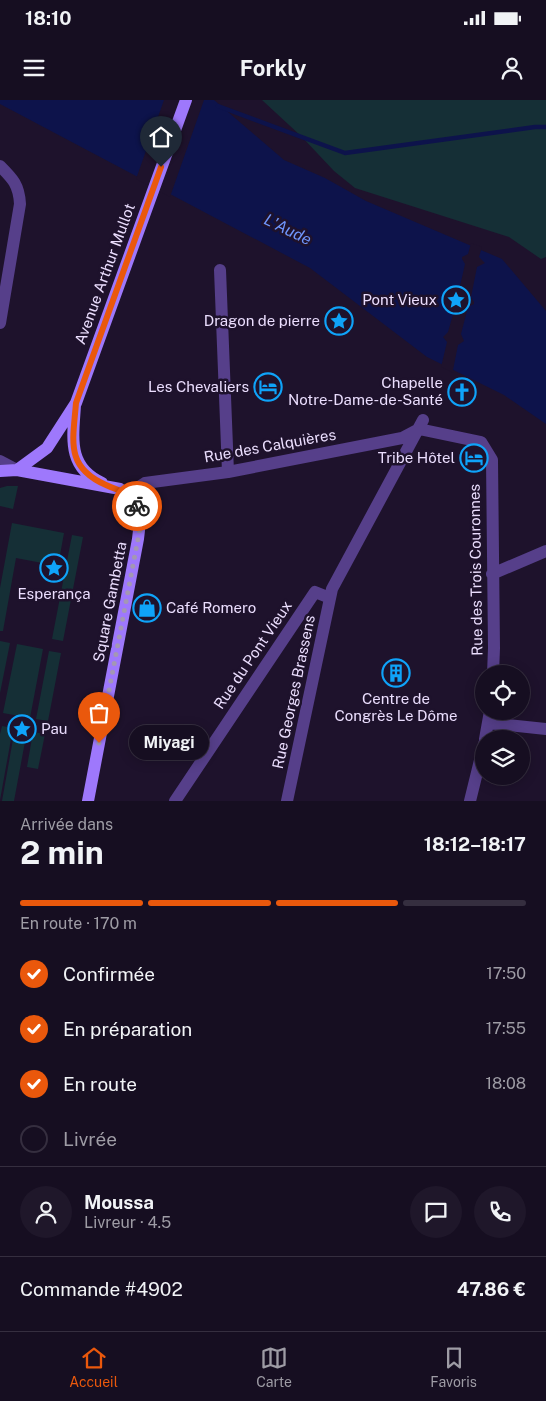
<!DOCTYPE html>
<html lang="fr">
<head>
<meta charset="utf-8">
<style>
	:root { --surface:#160e21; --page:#1f172a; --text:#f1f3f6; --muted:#9e9ca5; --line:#352e3f; --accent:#ea580c }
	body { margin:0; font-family:"Public Sans",sans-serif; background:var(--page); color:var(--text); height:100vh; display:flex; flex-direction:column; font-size:19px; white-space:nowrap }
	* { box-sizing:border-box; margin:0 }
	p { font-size:16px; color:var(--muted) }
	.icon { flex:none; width:28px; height:28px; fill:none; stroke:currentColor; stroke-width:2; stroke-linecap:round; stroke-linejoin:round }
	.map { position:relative; height:701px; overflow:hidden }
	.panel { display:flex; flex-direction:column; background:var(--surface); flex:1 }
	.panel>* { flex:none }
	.controls { position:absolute; left:475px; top:565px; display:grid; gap:10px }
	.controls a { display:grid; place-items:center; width:55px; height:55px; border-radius:50%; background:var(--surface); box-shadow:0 2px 12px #0003,0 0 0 1px var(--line); font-size:25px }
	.pin { position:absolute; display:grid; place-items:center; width:42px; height:42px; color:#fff; margin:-51px -21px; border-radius:50% 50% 50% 0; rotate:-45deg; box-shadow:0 0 5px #0007 }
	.pin .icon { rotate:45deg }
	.courier { position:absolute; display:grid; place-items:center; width:50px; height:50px; margin:-25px; border:4px solid #ea580c; border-radius:50%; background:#fff; color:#222; box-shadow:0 1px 6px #0007 }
	.bubble { position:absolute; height:35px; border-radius:18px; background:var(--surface); box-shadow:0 2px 12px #0003,0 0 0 1px var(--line); font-size:16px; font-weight:700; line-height:35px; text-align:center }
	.head em { font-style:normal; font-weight:700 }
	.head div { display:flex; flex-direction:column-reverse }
	.head { display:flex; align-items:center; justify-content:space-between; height:85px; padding:0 20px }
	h1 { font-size:32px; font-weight:700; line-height:38px }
	.bar { display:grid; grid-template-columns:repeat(4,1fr); gap:8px 5px; align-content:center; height:60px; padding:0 20px }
	.bar i { height:6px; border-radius:4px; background:var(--line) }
	.bar .active { background:var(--accent) }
	.bar p { grid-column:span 4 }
	.line { display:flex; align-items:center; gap:12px; padding:0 20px; border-top:1px solid var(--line) }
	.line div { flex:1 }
	.round { display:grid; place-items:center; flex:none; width:52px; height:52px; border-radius:26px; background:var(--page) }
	ol { padding:0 20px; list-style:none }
	li { display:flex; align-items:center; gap:15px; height:55px }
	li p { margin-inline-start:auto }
	li .icon { padding:5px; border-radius:50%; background:var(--accent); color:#fff; stroke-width:4 }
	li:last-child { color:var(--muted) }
	li i { width:28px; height:28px; border:2px solid var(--line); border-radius:50% }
	.status { display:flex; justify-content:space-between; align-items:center; height:35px; padding:0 25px; background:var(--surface); direction:ltr }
	.status svg { height:14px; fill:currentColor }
	header { display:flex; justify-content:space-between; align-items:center; height:65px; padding:0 20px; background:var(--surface); font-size:22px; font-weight:700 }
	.dock { display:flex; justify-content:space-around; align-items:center; height:70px; border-top:1px solid var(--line); background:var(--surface); font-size:14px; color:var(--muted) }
	.dock a { display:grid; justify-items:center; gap:2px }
	.dock .active { color:var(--accent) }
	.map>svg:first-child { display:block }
</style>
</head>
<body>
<div class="status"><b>18:10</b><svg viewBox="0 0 49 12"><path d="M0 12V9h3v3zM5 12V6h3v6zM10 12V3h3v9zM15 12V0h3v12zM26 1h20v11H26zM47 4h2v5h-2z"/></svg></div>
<header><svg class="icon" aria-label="menu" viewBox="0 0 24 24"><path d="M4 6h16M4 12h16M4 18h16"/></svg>Forkly<svg class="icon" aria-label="person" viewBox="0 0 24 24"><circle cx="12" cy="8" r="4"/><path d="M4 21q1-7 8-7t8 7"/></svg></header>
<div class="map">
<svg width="546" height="701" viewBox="0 0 546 701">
	<rect width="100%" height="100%" fill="#1e122c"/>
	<!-- green -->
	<path fill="#152f36" d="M262,0H546V157L541,159L509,137L355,88L334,71L302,37Z
		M7,386H18L13,409L0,406V388Z
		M12,423L64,433L58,466L16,458L3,531H0V488Z
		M72,435L83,437L63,541L52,539Z
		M0,541L10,543L0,593Z
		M17,544L43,549L30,618L3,613Z
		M49,551L61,553L48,621L36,619Z
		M2,626L13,628L0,700V634Z
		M15,628L27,631L14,701H2Z
		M33,632L45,634L38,669L27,667Z"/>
	<!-- water -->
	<path fill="#0d134b" d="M0,0H214L284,60L325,78L366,101L502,159L546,211V324L504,295L427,257L310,168L0,4Z"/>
	<!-- pier -->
	<path fill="#1e122c" d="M164,0H204L170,97L136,79Z
		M471,143L482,147L479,157L485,163L477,167L471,197L474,202V204L468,207L461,234L464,241L458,245L453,270L454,273L441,267L447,242L443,237L448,232L456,204L452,200L453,198L458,195L465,164L462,159V157L468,154Z"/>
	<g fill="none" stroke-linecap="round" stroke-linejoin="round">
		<!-- stream -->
		<path stroke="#0d134b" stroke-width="4.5" d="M218,6L345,53L535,27H546"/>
		<!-- minor -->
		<path stroke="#563f8a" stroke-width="12" d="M0,66C13,79 19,85 20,104L0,223
			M220,170L228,372
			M419,329L481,342L492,360L494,548L493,574
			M0,361L17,370
			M128,394L145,383L228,372L402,338L419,329
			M492,474L546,451
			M488,623L546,629
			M485,639L490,611
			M175,701L315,492L330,498
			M287,701L332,489L423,320
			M470,701L484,644"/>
		<!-- secondary -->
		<path stroke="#9e78fc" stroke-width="12" d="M75,305C73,338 67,367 102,383
			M17,370L47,348L76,303L186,0
			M0,371L17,370L120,389C141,402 141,418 138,439L88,701"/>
	</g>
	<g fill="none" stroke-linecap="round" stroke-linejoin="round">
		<!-- done -->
		<path stroke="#a397b4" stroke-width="5" stroke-dasharray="0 9" d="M99,643L138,439L141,421L137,406"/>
		<!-- route -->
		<path stroke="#ea580c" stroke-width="6" d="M137,406C125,389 123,393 106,385C65,367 73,341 76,303L161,67"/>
	</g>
	<!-- icons -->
	<defs>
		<g id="sight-ring" transform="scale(1.4375)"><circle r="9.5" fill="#1e122c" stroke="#0fa3f9" stroke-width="1.5"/><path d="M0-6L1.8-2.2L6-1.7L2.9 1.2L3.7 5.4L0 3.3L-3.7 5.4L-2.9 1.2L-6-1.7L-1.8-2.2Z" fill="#0fa3f9"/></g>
		<g id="hotel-ring" transform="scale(1.4375)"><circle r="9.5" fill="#1e122c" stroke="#0fa3f9" stroke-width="1.5"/><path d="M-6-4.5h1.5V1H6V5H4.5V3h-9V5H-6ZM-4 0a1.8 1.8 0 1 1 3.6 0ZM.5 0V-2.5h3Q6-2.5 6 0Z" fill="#0fa3f9"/></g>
		<g id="church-ring" transform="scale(1.4375)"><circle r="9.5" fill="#1e122c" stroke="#0fa3f9" stroke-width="1.5"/><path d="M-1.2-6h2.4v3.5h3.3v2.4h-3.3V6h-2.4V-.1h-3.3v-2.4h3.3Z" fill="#0fa3f9"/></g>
		<g id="shop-ring" transform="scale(1.4375)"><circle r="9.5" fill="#1e122c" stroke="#0fa3f9" stroke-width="1.5"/><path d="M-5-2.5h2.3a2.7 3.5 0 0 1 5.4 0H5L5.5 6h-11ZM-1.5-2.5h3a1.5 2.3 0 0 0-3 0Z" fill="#0fa3f9"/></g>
		<g id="building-ring" transform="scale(1.4375)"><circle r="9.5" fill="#1e122c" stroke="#0fa3f9" stroke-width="1.5"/><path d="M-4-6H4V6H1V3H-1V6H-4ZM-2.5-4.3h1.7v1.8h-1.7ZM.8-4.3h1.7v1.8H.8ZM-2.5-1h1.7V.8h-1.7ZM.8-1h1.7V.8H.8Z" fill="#0fa3f9"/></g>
	</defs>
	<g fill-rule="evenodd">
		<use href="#sight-ring" x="456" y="200"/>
		<use href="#sight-ring" x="339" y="221"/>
		<use href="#hotel-ring" x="268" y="287"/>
		<use href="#church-ring" x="462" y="292"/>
		<use href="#hotel-ring" x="474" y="358"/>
		<use href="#sight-ring" x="54" y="468"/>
		<use href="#shop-ring" x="147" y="508"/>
		<use href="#building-ring" x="396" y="573"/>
		<use href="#sight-ring" x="22" y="629"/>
	</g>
	<g text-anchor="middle" stroke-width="5" stroke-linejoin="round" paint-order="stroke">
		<!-- street labels -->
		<g font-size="15" fill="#ebdefe" stroke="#1e122c">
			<text transform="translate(105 174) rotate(-70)" y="5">Avenue Arthur Mullot</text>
			<text transform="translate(270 346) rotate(-10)" y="5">Rue des Calquières</text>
			<text transform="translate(476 470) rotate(-91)" y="5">Rue des Trois Couronnes</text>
			<text transform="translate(110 502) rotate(-79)" y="5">Square Gambetta</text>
			<text transform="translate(253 555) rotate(-56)" y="5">Rue du Pont Vieux</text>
			<text transform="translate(294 592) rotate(-78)" y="5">Rue Georges Brassens</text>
		</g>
		<!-- poi labels -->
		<g font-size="15" fill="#ebdefe" stroke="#1e122c" text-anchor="end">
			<text x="437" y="205">Pont Vieux</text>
			<text x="320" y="226">Dragon de pierre</text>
			<text x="443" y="288">Chapelle<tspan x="443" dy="17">Notre-Dame-de-Santé</tspan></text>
			<text x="249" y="292">Les Chevaliers</text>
			<text x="455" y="363">Tribe Hôtel</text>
			<text x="54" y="499" text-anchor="middle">Esperança</text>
			<text x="166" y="513" text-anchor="start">Café Romero</text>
			<text x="396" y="604" text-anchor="middle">Centre de<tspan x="396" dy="17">Congrès Le Dôme</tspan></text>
			<text x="41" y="634" text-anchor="start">Pau</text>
		</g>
		<!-- water labels -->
		<g font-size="16" font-style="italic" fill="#6f95fc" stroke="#1e122c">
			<text transform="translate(288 129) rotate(26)" y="6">L'Aude</text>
		</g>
	</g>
</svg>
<div class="controls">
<a><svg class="icon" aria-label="locate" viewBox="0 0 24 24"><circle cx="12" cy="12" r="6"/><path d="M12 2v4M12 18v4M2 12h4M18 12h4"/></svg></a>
<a><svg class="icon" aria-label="layers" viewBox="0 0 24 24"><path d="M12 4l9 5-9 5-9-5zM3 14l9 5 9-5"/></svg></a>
</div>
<div class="pin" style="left:99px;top:643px;background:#ea580c"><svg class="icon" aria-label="bag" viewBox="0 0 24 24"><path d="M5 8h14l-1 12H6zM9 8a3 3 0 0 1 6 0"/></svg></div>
<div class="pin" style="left:161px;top:67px;background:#1f2937"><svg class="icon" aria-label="home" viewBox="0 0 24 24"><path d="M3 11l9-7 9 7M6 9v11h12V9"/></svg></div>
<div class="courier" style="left:137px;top:406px"><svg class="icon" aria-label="bike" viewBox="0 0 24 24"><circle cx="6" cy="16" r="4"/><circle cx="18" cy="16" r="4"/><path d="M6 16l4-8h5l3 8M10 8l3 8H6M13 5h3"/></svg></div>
<div class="bubble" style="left:129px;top:625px;width:80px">Miyagi</div>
</div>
<section class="panel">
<div class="head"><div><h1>2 min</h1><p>Arrivée dans</p></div><em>18:12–18:17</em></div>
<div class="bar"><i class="active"></i><i class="active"></i><i class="active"></i><i></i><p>En route · 170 m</p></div>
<ol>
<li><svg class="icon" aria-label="check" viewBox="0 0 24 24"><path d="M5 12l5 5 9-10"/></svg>Confirmée<p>17:50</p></li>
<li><svg class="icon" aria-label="check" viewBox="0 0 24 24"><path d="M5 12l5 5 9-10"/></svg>En préparation<p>17:55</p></li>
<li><svg class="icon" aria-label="check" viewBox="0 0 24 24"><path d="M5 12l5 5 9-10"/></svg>En route<p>18:08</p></li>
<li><i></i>Livrée</li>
</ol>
<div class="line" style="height:90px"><a class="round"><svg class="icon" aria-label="person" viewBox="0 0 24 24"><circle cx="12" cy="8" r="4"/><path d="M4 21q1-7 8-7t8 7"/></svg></a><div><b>Moussa</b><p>Livreur · 4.5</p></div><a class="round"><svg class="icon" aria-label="chat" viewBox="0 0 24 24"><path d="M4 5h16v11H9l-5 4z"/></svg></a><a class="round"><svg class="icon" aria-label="phone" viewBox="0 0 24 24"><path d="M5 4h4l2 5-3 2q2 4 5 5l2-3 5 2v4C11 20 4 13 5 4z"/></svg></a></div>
<div class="line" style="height:65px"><div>Commande #4902</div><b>47.86 €</b></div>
</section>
<nav class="dock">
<a class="active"><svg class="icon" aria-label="home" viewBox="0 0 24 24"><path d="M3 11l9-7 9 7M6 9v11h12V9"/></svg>Accueil</a>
<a><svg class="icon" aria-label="map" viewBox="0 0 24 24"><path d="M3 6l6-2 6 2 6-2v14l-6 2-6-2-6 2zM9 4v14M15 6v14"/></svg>Carte</a>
<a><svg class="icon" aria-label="saved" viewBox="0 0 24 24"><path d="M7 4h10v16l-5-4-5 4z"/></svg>Favoris</a>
</nav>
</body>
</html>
